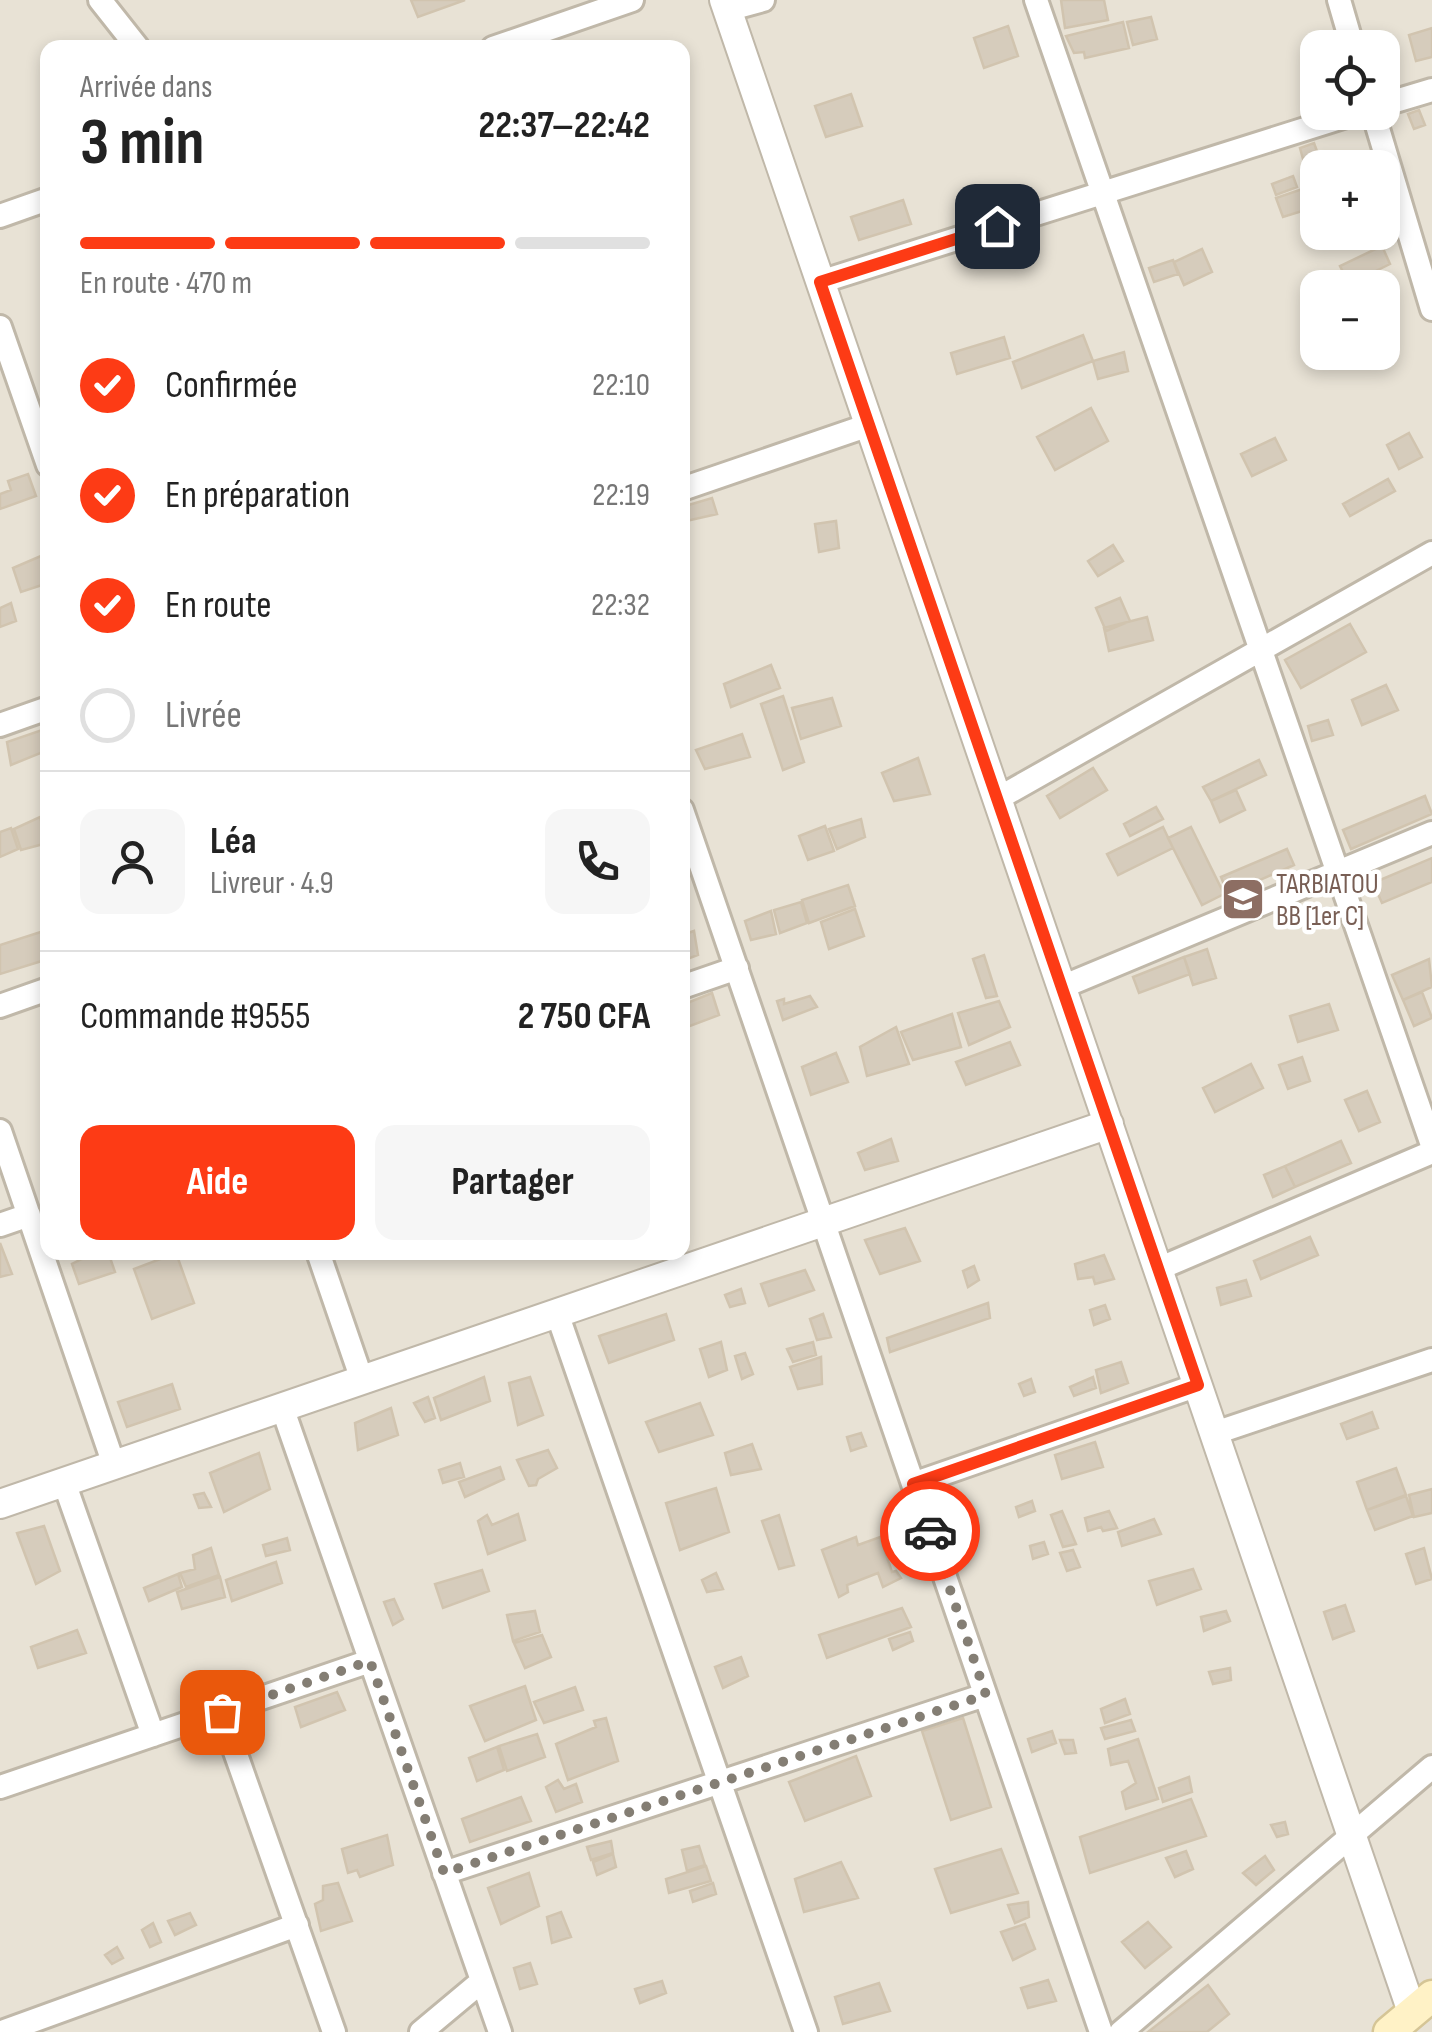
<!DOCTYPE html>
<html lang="fr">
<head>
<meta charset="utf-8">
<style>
	:root { --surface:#fff; --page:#f6f6f6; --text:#222; --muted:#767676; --line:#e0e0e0; --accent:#fd3b15 }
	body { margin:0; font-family:"Sofia Sans Condensed",sans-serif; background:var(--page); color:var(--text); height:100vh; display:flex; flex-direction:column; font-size:38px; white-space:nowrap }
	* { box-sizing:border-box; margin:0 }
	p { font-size:32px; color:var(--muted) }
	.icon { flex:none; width:55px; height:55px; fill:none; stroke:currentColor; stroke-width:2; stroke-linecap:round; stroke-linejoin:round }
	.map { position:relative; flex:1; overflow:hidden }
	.details { position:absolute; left:40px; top:40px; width:650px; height:1220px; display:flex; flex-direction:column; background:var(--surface); border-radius:20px; box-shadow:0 5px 15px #0003 }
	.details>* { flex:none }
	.controls { position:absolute; left:1300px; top:30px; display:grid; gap:20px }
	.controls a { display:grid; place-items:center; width:100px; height:100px; border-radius:20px; background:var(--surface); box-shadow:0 5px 15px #0003; font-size:50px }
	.pin { position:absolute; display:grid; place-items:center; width:85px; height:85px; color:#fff; margin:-42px; border-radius:20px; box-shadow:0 5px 15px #0006 }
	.courier { position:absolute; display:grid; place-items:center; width:100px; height:100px; margin:-50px; border:8px solid #fd3b15; border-radius:50%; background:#fff; color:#222; box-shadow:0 2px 12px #0007 }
	.overview em { font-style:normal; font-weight:700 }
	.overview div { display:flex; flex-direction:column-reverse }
	.overview { display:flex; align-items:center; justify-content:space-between; height:170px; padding:0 40px }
	h1 { font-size:65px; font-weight:700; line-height:75px }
	.bar { display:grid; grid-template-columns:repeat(4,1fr); gap:15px 10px; align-content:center; height:120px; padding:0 40px }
	.bar i { height:12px; border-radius:8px; background:var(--line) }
	.bar .on { background:var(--accent) }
	.bar p { grid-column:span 4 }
	.line { display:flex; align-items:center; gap:25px; padding:0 40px; border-top:2px solid var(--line) }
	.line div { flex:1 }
	.round { display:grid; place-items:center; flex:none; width:105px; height:105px; border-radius:20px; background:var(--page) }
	ol { padding:0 40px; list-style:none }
	li { display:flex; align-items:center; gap:30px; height:110px }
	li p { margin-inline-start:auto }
	li .icon { padding:10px; border-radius:50%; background:var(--accent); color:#fff; stroke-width:4 }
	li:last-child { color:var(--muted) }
	li i { width:55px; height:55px; border:5px solid var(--line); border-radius:50% }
	.cta { display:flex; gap:20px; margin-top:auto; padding:20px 40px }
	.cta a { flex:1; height:115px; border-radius:20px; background:var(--accent); color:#fff; font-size:40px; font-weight:700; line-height:115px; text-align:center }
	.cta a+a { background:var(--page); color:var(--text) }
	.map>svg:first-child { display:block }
</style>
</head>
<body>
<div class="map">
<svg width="1432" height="2032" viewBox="0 0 1432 2032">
	<rect width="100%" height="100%" fill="#f4f0e7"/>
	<!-- residential -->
	<path fill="#e8e2d5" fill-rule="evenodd" d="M0,0H1432V2032H0ZM48,48H682V1252H48ZM1318,48H1382V112H1318ZM1318,168H1382V232H1318ZM1318,288H1382V352H1318Z"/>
	<!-- building -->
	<path fill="#d6ccbc" stroke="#d1c4af" stroke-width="2.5" d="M411,0H465L418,17Z
		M1061,0H1104L1108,20L1065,28Z
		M1151,17L1157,39L1133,45L1127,22Z
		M1123,22L1129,48L1085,58L1084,52L1074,53L1066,36Z
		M1008,26L1018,56L984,68L974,38Z
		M1432,28V57L1416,61L1409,35Z
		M851,94L862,126L826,137L815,106Z
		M1419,110L1425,125L1414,129L1408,114Z
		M1314,143L1318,154L1303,159L1300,148Z
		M1293,176L1297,187L1276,195L1272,184Z
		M1317,184L1318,206L1283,217L1276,198Z
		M903,200L911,224L859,240L851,217Z
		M1382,246L1390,264L1349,284L1340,266Z
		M1202,249L1212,272L1184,285L1174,262Z
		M1173,260L1178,274L1154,282L1149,268Z
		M1083,335L1093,361L1022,388L1013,362Z
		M1004,337L1010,358L957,374L951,353Z
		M1124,352L1128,371L1098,379L1093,361Z
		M1091,408L1108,441L1055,470L1037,437Z
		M1409,433L1422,457L1399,469L1387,445Z
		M1275,438L1286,460L1252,476L1241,454Z
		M28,474L36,496L0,509V494L11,490L8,481Z
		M1388,479L1395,491L1350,516L1343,504Z
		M712,498L717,514L682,522V507Z
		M836,521L839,548L819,552L815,524Z
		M1113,545L1123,561L1098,576L1088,561Z
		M48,553V583L21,592L13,568Z
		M1120,598L1130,621L1106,631L1096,608Z
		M11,603L16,621L0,627V608Z
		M1147,617L1153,640L1109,651L1104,628Z
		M1350,624L1366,652L1301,688L1285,660Z
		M771,665L780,688L731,707L724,684Z
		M1386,685L1398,710L1362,725L1352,700Z
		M783,696L804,762L783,770L761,704Z
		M832,698L841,726L801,739L792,708Z
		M1328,720L1333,735L1312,741L1308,726Z
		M48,728V750L11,765L7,742Z
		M742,734L750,757L705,769L696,750Z
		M918,758L930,794L894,801L882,773Z
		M1259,760L1266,775L1211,801L1203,787Z
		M1093,768L1107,790L1060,818L1047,796Z
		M1236,790L1245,810L1220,822L1211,801Z
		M1425,796L1432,814L1351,849L1343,830Z
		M1156,807L1163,819L1130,836L1124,824Z
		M40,817L47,843L21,850L14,829Z
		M861,819L865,837L837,849L829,829Z
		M825,826L834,851L808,860L799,836Z
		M1163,827L1173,848L1118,875L1107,854Z
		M1191,827L1224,894L1202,905L1168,838Z
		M11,828L18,849L0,857V832Z
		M1287,849L1294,865L1228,894L1221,877Z
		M1432,858V882L1382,903L1373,883Z
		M848,885L855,906L809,923L802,900Z
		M801,902L807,923L780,933L774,910Z
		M855,909L864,936L829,949L821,922Z
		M771,911L776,934L751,940L745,921Z
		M44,931L48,959L0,974V945Z
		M694,931L698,955L682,961V935Z
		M1207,949L1216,978L1193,985L1184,957Z
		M984,955L997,996L986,998L973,959Z
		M1184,957L1190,974L1139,993L1133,977Z
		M1429,959L1432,987L1403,1000L1392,975Z
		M1422,992L1432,1018L1414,1026L1403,1000Z
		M712,993L719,1015L682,1029V1005Z
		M810,996L817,1007L783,1020L777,1001L784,999V1004Z
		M999,1001L1010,1027L969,1045L958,1013Z
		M1329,1004L1338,1030L1298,1042L1290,1016Z
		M952,1014L961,1047L913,1060L901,1032Z
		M896,1027L909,1064L867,1076L860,1047Z
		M1010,1042L1020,1065L966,1085L956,1062Z
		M836,1053L848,1082L811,1095L802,1067Z
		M1302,1057L1310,1081L1288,1089L1279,1065Z
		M1251,1064L1263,1088L1215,1112L1203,1088Z
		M1367,1091L1380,1122L1359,1131L1345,1100Z
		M891,1139L898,1161L865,1170L858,1153Z
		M1341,1141L1351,1163L1295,1187L1285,1166Z
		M1285,1166L1295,1187L1273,1197L1264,1175Z
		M905,1228L920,1261L880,1274L865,1240Z
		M1310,1237L1318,1255L1261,1279L1254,1261Z
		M0,1243L12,1274L0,1277Z
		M96,1252H108L115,1272L79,1284L72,1264Z
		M176,1253L194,1303L152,1319L134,1269Z
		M1104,1255L1114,1279L1095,1284L1093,1277L1078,1279L1075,1264Z
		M974,1266L979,1280L968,1287L963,1271Z
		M805,1270L814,1290L769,1306L761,1284Z
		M1246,1280L1251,1296L1221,1305L1217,1288Z
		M741,1289L745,1303L730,1307L725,1295Z
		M988,1303L990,1318L890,1352L887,1338Z
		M1105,1305L1110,1319L1094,1325L1090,1310Z
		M666,1314L674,1340L609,1363L599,1336Z
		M823,1314L831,1337L817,1340L810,1319Z
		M721,1342L727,1370L709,1377L700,1349Z
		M813,1342L816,1355L793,1362L787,1349Z
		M745,1353L753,1374L742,1379L735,1356Z
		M821,1357L822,1384L798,1389L790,1367Z
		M1121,1362L1128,1383L1101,1393L1096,1370Z
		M484,1377L490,1401L441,1420L434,1398Z
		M530,1377L543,1415L518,1425L509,1383Z
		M1093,1377L1096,1388L1074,1396L1070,1387Z
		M1031,1379L1035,1392L1024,1396L1019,1384Z
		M172,1384L180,1409L127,1427L118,1402Z
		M428,1397L435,1418L425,1422L414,1403Z
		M700,1403L713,1435L659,1452L646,1422Z
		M391,1408L398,1435L358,1450L355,1423Z
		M1372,1412L1378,1428L1347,1439L1341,1424Z
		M861,1433L866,1446L851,1451L847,1437Z
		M1095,1442L1103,1467L1062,1479L1055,1455Z
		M752,1444L761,1469L731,1475L725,1453Z
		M548,1450L557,1468L538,1479L536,1485L529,1486L517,1460Z
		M259,1453L270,1489L224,1512L210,1473Z
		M460,1463L464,1477L443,1483L439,1470Z
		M500,1467L504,1479L465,1497L459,1482Z
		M1396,1468L1406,1495L1367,1510L1357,1482Z
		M716,1488L729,1532L680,1550L666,1503Z
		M1432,1489V1513L1414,1517L1409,1495Z
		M204,1493L211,1507L199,1508L194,1495Z
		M1406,1496L1413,1516L1375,1530L1367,1510Z
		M1032,1501L1035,1511L1019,1517L1016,1507Z
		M1062,1511L1076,1544L1063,1547L1051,1515Z
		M1109,1511L1117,1528L1103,1531L1101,1527L1088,1531L1085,1518Z
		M518,1514L525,1540L488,1554L478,1521L487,1515L492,1525Z
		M779,1515L794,1565L779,1569L762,1521Z
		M1154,1519L1161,1534L1122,1546L1118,1532Z
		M44,1526L60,1571L36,1584L17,1533Z
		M856,1537L858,1545L880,1537L892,1572L896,1571L901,1578L883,1587L878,1573L847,1585L848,1592L839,1597L822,1550Z
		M287,1538L290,1550L266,1556L263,1545Z
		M1044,1542L1048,1554L1033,1559L1030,1546Z
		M211,1548L219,1575L186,1587L180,1573L195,1569L193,1555Z
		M1424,1548L1432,1579L1416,1584L1406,1554Z
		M1073,1550L1080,1567L1067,1571L1060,1553Z
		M276,1562L282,1583L232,1601L226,1580Z
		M1193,1569L1201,1589L1157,1605L1149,1581Z
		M482,1570L489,1591L443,1608L435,1584Z
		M716,1573L723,1589L707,1592L702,1580Z
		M178,1574L182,1587L149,1601L144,1588Z
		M220,1577L225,1597L182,1609L177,1592Z
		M394,1599L403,1619L393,1625L384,1602Z
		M1345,1605L1354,1631L1333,1639L1324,1612Z
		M902,1608L911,1627L827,1658L819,1635Z
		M535,1611L540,1632L513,1641L507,1615Z
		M1226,1611L1230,1621L1204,1631L1201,1617Z
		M77,1630L86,1653L38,1668L31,1647Z
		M910,1632L913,1641L893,1650L889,1639Z
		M542,1635L551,1657L525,1668L514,1643Z
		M741,1657L748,1676L723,1688L715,1667Z
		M1230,1668L1231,1680L1213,1684L1209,1672Z
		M525,1686L536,1720L485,1741L470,1706Z
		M575,1687L583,1710L544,1723L534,1702Z
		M337,1692L345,1710L301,1727L295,1707Z
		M1125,1699L1130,1714L1105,1723L1101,1709Z
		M606,1718L618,1761L568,1780L556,1744L596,1727L594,1721Z
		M963,1718L991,1807L951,1820L922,1731Z
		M1131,1720L1135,1731L1105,1739L1101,1728Z
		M1052,1731L1056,1743L1032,1752L1028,1739Z
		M537,1734L545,1757L507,1771L499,1746Z
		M1138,1739L1158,1799L1126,1809L1122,1792L1136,1783L1128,1761L1111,1765L1108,1749Z
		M1060,1740H1073L1076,1753L1065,1754Z
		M497,1747L504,1770L477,1781L469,1758Z
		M856,1756L871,1796L805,1821L789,1782Z
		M1189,1777L1192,1792L1163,1802L1159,1788Z
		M558,1780L564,1789L576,1784L582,1802L556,1812L546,1787Z
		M521,1797L531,1821L470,1842L462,1819Z
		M1191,1799L1206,1836L1090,1873L1080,1837Z
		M1285,1822L1288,1834L1277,1837L1271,1825Z
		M387,1835L393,1865L360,1877L357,1870L348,1873L342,1849Z
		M611,1841L613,1853L591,1860L587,1847Z
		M699,1846L705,1865L687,1871L682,1850Z
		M1001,1849L1018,1893L951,1913L935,1869Z
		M1186,1851L1193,1869L1175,1877L1166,1858Z
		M613,1854L616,1867L597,1875L593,1862Z
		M1265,1856L1274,1870L1256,1885L1243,1873Z
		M841,1862L858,1898L804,1912L795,1879Z
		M706,1866L711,1881L669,1893L666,1879Z
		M529,1873L539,1906L501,1924L488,1888Z
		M338,1883L352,1921L321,1931L315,1904L323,1900V1886Z
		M713,1883L716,1894L693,1902L690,1891Z
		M1028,1902L1029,1917L1015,1923L1008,1905Z
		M561,1912L571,1937L552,1943L547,1917Z
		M190,1913L196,1925L175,1935L168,1921Z
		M1148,1922L1171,1947L1145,1968L1122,1942Z
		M153,1923L161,1942L150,1947L142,1930Z
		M1025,1924L1035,1949L1013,1960L1001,1932Z
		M117,1947L123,1958L112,1964L105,1955Z
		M530,1963L537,1984L520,1989L514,1968Z
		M1048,1980L1056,2001L1028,2008L1021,1988Z
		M662,1981L666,1993L640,2003L635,1989Z
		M879,1983L890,2011L843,2024L835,1997Z
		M1208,1985L1229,2014L1207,2032H1148Z"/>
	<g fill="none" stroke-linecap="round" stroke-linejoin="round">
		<!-- minor casing -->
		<g stroke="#c0b8a9" stroke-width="28">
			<path id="minor" d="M100,0L138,48
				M1036,0L1432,1145
				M1339,0L1353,48
				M727,10L763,0
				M493,48L632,0
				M1382,105L1432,90
				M1373,112L1432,309
				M0,216L48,199
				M820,282L1359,112
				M0,327L48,465
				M682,489L869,425
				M0,725L48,708
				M997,799L1432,553
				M682,810L1101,2032
				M682,987L737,968
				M1062,987L1432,833
				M0,1006L48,989
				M0,1131L114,1465
				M0,1225L29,1215
				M318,1252L362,1380
				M1158,1269L1432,1152
				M557,1313L806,2032
				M282,1407L500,2032
				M1215,1433L1432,1360
				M64,1482L153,1735
				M913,1484L1198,1385
				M221,1712L334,2032
				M0,1787L370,1661
				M444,1873L985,1695
				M2,2032L297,1925
				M421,2032L482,1981
				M1121,2032L1432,1767"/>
		</g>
		<!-- tertiary casing -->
		<g stroke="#c0b8a9" stroke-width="32">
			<path id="tertiary" d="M724,0L1412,2012
				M0,1504L1109,1124"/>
		</g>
		<!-- secondary casing -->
		<g stroke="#d5c596" stroke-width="35">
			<path id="secondary" d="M1389,2032L1432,1996"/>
		</g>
		<!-- minor -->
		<use href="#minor" stroke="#fff" stroke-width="22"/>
		<!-- tertiary -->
		<use href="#tertiary" stroke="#fff" stroke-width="28"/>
		<!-- secondary -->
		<use href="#secondary" stroke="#fff2c6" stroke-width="30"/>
	</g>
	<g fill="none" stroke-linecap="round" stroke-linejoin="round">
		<!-- done -->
		<path stroke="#847e74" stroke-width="10" stroke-dasharray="0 18" d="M222,1712L370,1661L444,1873L986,1695L930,1531"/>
		<!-- route -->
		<path stroke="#fd3b15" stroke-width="12" d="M930,1531L913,1484L1198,1385L820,282L997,226"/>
	</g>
	<!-- icons -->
	<defs>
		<g id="school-square" transform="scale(2.25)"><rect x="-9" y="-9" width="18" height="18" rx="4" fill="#8d6e63" stroke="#fff"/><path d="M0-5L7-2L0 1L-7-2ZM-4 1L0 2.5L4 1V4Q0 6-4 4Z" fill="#fff"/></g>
	</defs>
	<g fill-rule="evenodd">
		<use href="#school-square" x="1243" y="899"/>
	</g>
	<g text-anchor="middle" stroke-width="9" stroke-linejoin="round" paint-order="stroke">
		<!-- education labels -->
		<g font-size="28" fill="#785e54" stroke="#fff" text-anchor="start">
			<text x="1276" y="893">TARBIATOU<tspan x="1276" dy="32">BB [1er C]</tspan></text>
		</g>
	</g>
</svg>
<div class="controls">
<a><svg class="icon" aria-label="locate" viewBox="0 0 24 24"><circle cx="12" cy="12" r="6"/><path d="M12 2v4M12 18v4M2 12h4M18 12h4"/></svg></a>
<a>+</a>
<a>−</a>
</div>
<div class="pin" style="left:222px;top:1712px;background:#ea580c"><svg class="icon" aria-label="bag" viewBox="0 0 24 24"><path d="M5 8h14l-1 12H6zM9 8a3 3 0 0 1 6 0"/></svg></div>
<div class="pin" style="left:997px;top:226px;background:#1f2937"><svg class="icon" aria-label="home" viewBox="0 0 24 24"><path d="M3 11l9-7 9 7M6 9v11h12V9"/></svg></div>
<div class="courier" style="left:930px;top:1531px"><svg class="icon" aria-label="car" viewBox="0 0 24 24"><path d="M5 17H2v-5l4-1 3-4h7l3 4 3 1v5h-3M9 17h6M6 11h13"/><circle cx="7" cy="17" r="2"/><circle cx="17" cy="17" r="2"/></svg></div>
<section class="details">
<div class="overview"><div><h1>3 min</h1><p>Arrivée dans</p></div><em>22:37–22:42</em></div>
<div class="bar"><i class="on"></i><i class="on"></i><i class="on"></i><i></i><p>En route · 470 m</p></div>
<ol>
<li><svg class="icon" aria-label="check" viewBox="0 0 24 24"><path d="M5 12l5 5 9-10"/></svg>Confirmée<p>22:10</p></li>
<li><svg class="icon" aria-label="check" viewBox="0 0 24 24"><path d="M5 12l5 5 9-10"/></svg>En préparation<p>22:19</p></li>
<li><svg class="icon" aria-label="check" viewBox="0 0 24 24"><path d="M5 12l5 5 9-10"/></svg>En route<p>22:32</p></li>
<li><i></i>Livrée</li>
</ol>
<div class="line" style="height:180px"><a class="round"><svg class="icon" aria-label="person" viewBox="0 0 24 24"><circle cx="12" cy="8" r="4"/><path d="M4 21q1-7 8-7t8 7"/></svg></a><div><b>Léa</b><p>Livreur · 4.9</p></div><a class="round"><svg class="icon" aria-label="phone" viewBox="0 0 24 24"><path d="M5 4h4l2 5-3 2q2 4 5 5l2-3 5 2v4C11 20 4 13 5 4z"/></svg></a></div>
<div class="line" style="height:130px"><div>Commande #9555</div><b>2 750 CFA</b></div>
<div class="cta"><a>Aide</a><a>Partager</a></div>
</section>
</div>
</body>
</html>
